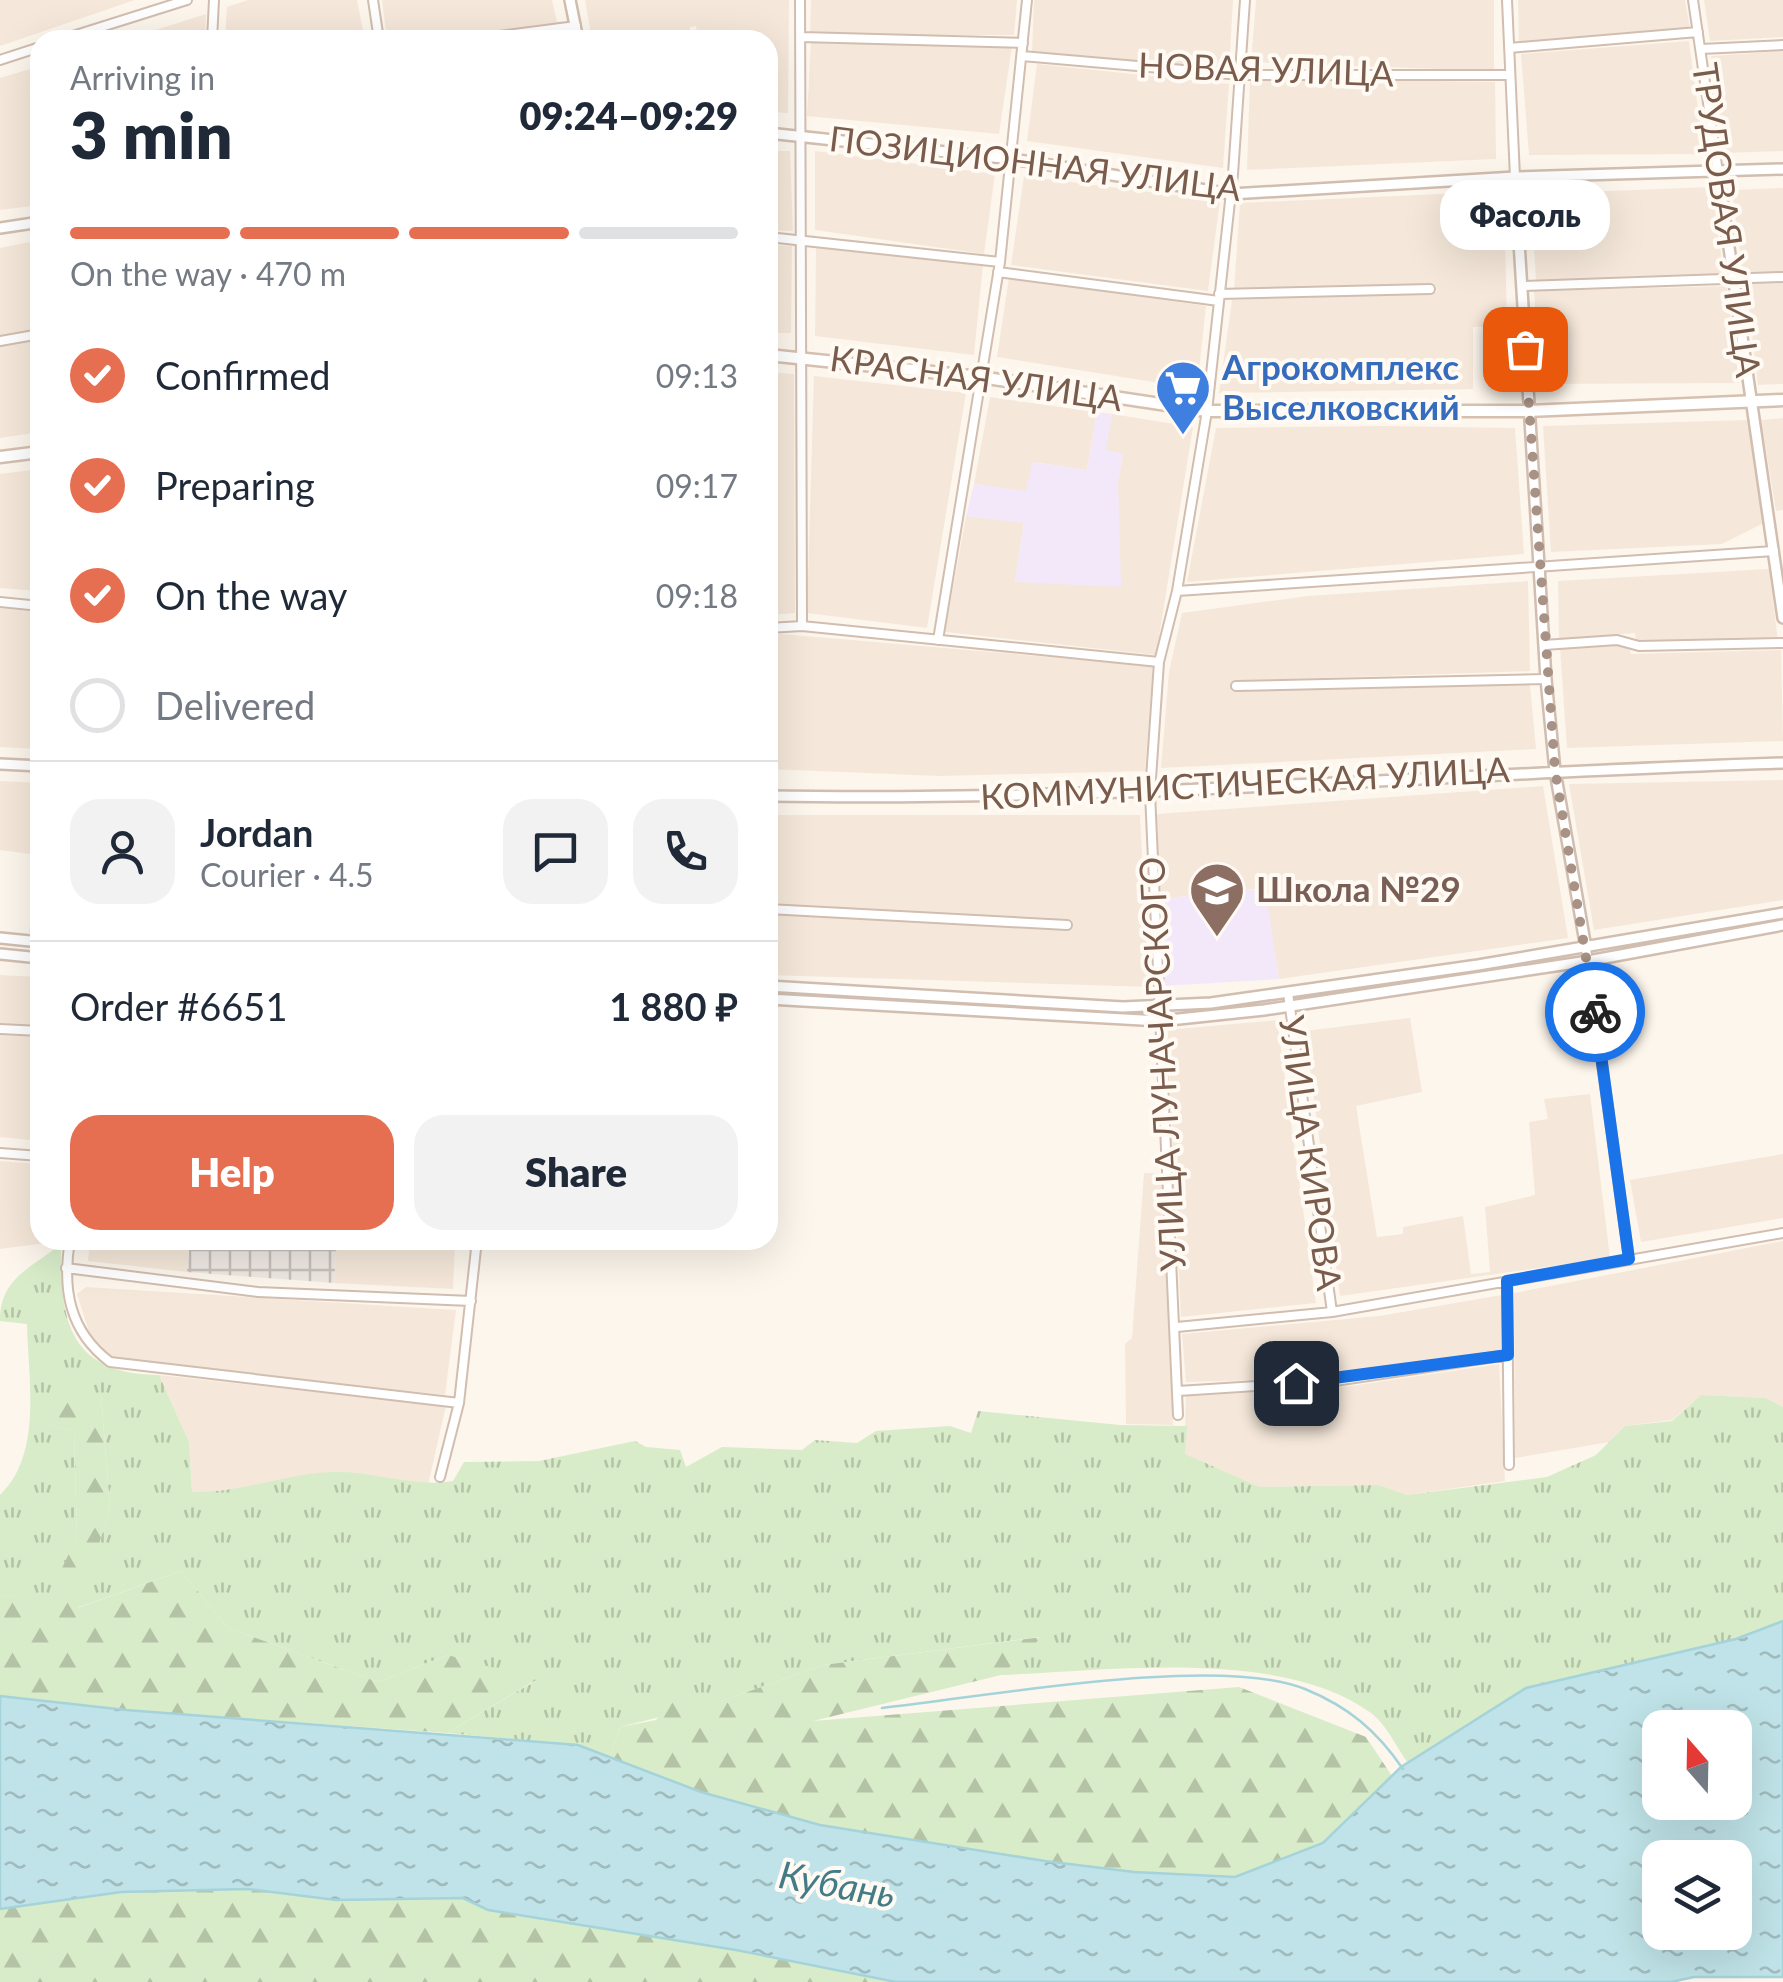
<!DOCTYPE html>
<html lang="en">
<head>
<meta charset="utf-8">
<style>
	:root { --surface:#fff; --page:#f2f2f3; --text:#1f2937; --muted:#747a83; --line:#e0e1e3; --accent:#e76f51 }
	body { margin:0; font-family:Lato,sans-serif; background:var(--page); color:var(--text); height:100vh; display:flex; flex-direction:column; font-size:38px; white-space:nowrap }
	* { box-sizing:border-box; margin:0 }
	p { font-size:32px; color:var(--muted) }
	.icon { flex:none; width:55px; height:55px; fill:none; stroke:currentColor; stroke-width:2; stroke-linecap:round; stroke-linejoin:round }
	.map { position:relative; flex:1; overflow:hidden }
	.side { position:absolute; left:30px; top:30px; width:748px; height:1220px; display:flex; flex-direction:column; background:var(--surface); border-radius:30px; box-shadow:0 10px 40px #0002 }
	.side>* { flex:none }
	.needle { width:65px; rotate:340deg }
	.fabs { position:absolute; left:1642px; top:1710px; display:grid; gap:20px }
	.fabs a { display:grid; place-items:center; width:110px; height:110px; border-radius:20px; background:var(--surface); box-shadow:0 10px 40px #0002; font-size:50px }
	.pin { position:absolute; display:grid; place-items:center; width:85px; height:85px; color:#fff; margin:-42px; border-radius:20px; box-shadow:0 5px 15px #0006 }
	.courier { position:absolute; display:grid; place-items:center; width:100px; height:100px; margin:-50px; border:8px solid #1a73e8; border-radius:50%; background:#fff; color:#222; box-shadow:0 2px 12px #0007 }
	.bubble { position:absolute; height:70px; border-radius:30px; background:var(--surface); box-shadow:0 10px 40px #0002; font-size:32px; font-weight:800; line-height:70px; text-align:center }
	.head em { font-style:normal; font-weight:800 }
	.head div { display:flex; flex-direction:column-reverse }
	.head { display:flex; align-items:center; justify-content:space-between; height:170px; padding:0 40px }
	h1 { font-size:65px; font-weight:800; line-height:75px }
	.bar { display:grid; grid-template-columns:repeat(4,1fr); gap:15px 10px; align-content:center; height:120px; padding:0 40px }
	.bar i { height:12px; border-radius:8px; background:var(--line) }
	.bar .selected { background:var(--accent) }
	.bar p { grid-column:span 4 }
	.line { display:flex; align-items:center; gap:25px; padding:0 40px; border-top:2px solid var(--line) }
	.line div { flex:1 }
	.round { display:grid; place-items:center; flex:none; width:105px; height:105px; border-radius:30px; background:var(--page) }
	ol { padding:0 40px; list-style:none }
	li { display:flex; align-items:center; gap:30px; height:110px }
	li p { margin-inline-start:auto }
	li .icon { padding:10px; border-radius:50%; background:var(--accent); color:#fff; stroke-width:4 }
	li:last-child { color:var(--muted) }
	li i { width:55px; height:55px; border:5px solid var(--line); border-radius:50% }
	.action { display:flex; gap:20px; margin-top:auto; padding:20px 40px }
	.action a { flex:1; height:115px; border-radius:30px; background:var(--accent); color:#fff; font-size:40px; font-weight:800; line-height:115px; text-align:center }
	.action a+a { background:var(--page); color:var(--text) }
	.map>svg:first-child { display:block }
</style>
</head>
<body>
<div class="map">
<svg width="1783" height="1982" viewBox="0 0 1783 1982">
	<defs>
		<pattern id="industrial-grid" width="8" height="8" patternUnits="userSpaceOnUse" patternTransform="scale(2.5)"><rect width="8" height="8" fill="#efe9e4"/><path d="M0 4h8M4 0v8" fill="none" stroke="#c7c0bb"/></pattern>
		<pattern id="grass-tufts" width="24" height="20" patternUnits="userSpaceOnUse" patternTransform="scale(2.5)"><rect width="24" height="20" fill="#d8ecc9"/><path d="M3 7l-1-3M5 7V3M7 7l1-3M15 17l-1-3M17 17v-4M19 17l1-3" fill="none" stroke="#b4c2a5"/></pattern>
		<pattern id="forest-firs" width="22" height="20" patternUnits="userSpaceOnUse" patternTransform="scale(2.5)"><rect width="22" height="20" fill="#d8ecc9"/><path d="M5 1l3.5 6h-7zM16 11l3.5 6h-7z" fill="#b4c2a5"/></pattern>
		<pattern id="water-ripples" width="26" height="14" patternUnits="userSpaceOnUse" patternTransform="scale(2.5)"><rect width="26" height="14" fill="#bfe3e8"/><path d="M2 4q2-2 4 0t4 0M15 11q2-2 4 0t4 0" fill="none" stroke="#a0bbbe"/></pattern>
	</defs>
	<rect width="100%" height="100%" fill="#fdf6ec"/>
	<!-- residential -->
	<path fill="#f5e8da" d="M0,0H135L0,46Z
		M248,0H357L365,40H225L227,7Z
		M382,0H552L561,40H387Z
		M585,0H789L788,113L768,112V40H698L696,26L690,27L691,40H592Z
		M811,0H1017L1014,35H810Z
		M1034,0H1233L1229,71L1032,51Z
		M1256,0H1494V71L1251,62Z
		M1518,0H1685L1690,29L1519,45Z
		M1704,0H1783V37L1710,41Z
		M206,14L205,40H124Z
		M811,41L1012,46L999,134L807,116Z
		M1689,41L1704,154L1529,155L1521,54Z
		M1783,51V151L1724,153L1711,56Z
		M1037,64L1229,84L1223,168L1027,141Z
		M40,66V205L0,210V78Z
		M1250,78L1495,82L1496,159L1247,170Z
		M768,151H790L793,231L768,230Z
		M815,151L995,174L984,254L815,230Z
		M1024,176L1220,201L1208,291L1011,265Z
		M1712,187L1724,277L1536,281L1531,194Z
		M1783,188V274L1743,276L1732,190Z
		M1504,191L1507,326L1473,327V389L1219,393L1232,300L1437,292L1436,286L1234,291L1240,203Z
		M40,240V329L0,336V248Z
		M768,245L792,246L791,333H768Z
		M816,245L983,265L974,355L815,336Z
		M1009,277L1206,306L1197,389L997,357Z
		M1746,283H1783V384L1758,385Z
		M1727,286L1739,383L1541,384L1534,291Z
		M40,338V432L0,438V346Z
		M768,372L794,374L795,613L768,615Z
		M814,376L966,393L927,628L807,613Z
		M990,397L1097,412L1087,470L1033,462L1026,492L974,484Z
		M1112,414L1193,427L1156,655L945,632L966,516L1024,522L1015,582L1118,480L1123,455L1105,451Z
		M1783,418V510L1776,511L1761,420Z
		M1747,420L1764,523L1722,544L1551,552L1543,426Z
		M1382,426L1515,428L1524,554L1187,582L1216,428Z
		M40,469V591L0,588V474Z
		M1769,569L1778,641L1637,644L1635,633L1559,639L1558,581Z
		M1528,581L1530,671L1233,681L1231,691L1530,685L1536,749L1161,768L1169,672L1182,613L1308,596Z
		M0,608L40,612V749L0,747Z
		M782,634L1153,666L1145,771L940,776L768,769V635Z
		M1618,644L1630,648L1631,654L1781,650L1783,741L1567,748L1560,648Z
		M1783,780V900L1594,930L1569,784Z
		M0,781L40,783V933L29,932L38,855L0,850Z
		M1543,786L1568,938L1279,979L1264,888L1159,899L1157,814Z
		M768,815H1140L1149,987L768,975V914L1070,928L1071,920L768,905Z
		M0,975L40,977V1027L0,1025Z
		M1410,1018L1422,1092L1356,1106L1377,1237L1403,1234V1227L1463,1216L1471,1274L1490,1272L1485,1207L1535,1195L1529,1122L1548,1119L1544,1099L1590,1094L1610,1258L1340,1296L1305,1031Z
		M1277,1020L1316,1303L1181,1317L1167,1030Z
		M0,1035L40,1037V1141L0,1137Z
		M1783,1154V1218L1641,1242L1630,1180Z
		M0,1161L40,1164V1240L46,1243L0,1249Z
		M1144,1173H1164L1173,1425L1126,1424L1125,1344L1132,1338Z
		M90,1240H190L187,1272L88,1261Z
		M337,1240H455L453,1289L334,1283Z
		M1783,1241V1407L1766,1398L1701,1395L1672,1420L1625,1426L1609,1442L1515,1458L1514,1293Z
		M86,1287L456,1310L445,1395L113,1358L90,1335L77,1294Z
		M1502,1295L1503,1350L1336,1378L1186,1382L1182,1334L1379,1316Z
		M1499,1364L1505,1481L1407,1495L1379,1485L1260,1487L1184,1454L1186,1396L1337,1388Z
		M159,1375L446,1406L428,1485L331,1472L231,1493L192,1492L189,1442Z"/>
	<!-- industrial -->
	<path fill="url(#industrial-grid)" d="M190,1240H337L334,1283L187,1272Z"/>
	<!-- education -->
	<path fill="#f3e8fa" d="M1097,412L1112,414L1106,450L1123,454L1118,480L1121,587L1015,582L1024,523L966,516L974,484L1026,491L1032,462L1087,470Z
		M1265,888L1279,979L1163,986L1159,899Z"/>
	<!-- grass -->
	<path fill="url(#grass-tufts)" d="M61,1244C60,1320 68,1374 159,1375L189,1442L192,1492C244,1493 283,1474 330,1472C372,1470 411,1488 453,1481L464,1462L539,1461L635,1441L646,1447L680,1450L686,1467L722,1447L802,1450L815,1440L857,1443L876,1431L950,1426L971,1433L978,1411L1120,1425L1187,1426L1185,1454L1260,1487L1379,1485L1407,1495L1547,1477L1596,1455L1625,1426L1672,1421L1701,1395L1766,1398L1783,1407V1621L1736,1639L1526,1688L1408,1763C1397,1748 1386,1724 1371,1713C1281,1647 1108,1671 1001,1675L1040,1637L823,1665L719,1702L620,1727L610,1757L578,1745L447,1733L535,1681L448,1655L378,1682L228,1628L181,1571L77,1608L110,1510L101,1395L48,1425L74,1431L77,1537L48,1598L0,1595V1495C43,1454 28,1378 27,1324L0,1321C0,1278 30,1269 61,1244Z"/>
	<!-- forest -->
	<path fill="url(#forest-firs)" d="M101,1395L110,1510L78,1608L181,1571L228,1628L378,1682L448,1655L536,1680L447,1733L126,1710L0,1696V1595L48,1597L77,1537L74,1431L47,1425L58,1405Z
		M1042,1637L1001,1675L813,1721L1239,1687L1366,1737L1392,1776L1324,1843L1235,1877L1134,1872L1045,1861L820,1825L701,1792L610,1757L620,1727L656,1720L681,1689L719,1702L823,1665Z
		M247,1889L336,1900L463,1898L488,1910L736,1950L896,1982H0V1909L121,1892Z"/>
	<!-- water -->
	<path fill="url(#water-ripples)" stroke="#a5d3da" stroke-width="2.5" fill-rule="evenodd" d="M1783,1621V1977H1694L1671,1982H896L736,1950L488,1910L463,1898L336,1900L247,1889L121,1892L0,1909V1696L126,1710L578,1745L701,1792L820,1825L1045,1861L1134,1872L1235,1877L1323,1843L1401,1767L1526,1688L1736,1639ZM1660,1728H1735V1802H1660ZM1660,1858H1735V1932H1660Z"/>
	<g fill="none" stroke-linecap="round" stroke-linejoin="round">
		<!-- stream -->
		<path stroke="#a5d3da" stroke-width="2.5" d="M882,1708C982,1697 1219,1654 1305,1689C1349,1707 1377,1731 1403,1769"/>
		<!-- minor casing -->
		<g stroke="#d1beb0" stroke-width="12">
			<path id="minor" d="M373,0L379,40
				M800,0L802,626
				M1507,0L1515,177
				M1693,0L1718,172
				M801,37L1023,43
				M695,38V40
				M60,40L187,0
				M212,40L214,0
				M467,40L576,26
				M1509,48L1698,32
				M1701,49L1783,45
				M1022,56L1241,75H1510
				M0,60L40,47
				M768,237L1000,262
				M998,272L1219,301
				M1522,286L1783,277
				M1219,294L1430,289
				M0,341L40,334
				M1177,591L1774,551
				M0,602L40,606
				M768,628L802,626L1159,662
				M938,640L1000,262L1027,0
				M1544,645L1617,640L1639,646L1783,643
				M1236,686L1546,679
				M768,909L1067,925
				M1586,948L1629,1259
				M1288,993L1332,1312
				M0,1029L40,1031
				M0,1153L40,1156
				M70,1240C62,1289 69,1331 110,1362L459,1403
				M66,1268L258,1292L471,1301
				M1507,1281L1509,1465
				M1177,1327L1332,1312L1783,1233
				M1178,1391L1335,1381L1508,1355
				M1178,1415L1150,793L1159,662L1177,591L1207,411L1233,174L1245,0
				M440,1477L459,1403L477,1240"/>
		</g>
		<!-- tertiary casing -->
		<g stroke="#d1beb0" stroke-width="14">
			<path id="tertiary" d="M570,0L578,40
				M768,133L1012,159L1231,194L1515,177L1783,169
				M1718,172L1783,618
				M1515,177L1546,679L1555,771L1586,948
				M0,228L40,222
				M0,764L40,766
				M768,796C1107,802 1444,774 1783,763
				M0,938L40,942
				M0,954L40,958
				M768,986L1123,1007L1211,1003L1478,965L1783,913
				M768,999L1160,1021L1264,1010L1588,961L1783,925"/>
		</g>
		<!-- secondary casing -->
		<g stroke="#d6c0b0" stroke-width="15">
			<path id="secondary" d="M768,355L980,377L1207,411H1528L1783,400
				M0,457L40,452"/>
		</g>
		<!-- minor -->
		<use href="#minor" stroke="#fff" stroke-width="8"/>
		<!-- tertiary -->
		<use href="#tertiary" stroke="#fff" stroke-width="9"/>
		<!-- secondary -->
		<use href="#secondary" stroke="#fff" stroke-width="10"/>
	</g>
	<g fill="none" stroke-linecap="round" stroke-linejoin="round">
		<!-- done -->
		<path stroke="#a89285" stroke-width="10" stroke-dasharray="0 18" d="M1525,349L1555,770L1595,1012"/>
		<!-- route -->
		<path stroke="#1a73e8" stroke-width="12" d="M1296,1383L1508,1355L1507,1281L1629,1259L1595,1012"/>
	</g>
	<!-- icons -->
	<defs>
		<g id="supermarket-pin" transform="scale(2.875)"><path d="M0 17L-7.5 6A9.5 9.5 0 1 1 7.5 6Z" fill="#3f7fe0" stroke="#fffaf3"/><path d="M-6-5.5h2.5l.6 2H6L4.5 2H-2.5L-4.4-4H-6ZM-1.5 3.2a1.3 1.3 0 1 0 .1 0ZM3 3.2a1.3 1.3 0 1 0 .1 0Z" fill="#fff"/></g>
		<g id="school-pin" transform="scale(2.875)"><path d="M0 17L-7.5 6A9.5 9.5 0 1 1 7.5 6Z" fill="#8d6e63" stroke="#fffaf3"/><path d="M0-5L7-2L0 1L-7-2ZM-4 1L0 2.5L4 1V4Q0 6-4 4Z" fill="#fff"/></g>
	</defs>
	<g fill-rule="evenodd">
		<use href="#supermarket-pin" x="1183" y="388"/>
		<use href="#school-pin" x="1217" y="890"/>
	</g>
	<g text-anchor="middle" stroke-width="8" stroke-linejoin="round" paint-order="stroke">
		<!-- street labels -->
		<g font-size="35" fill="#7a5c4d" stroke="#fffaf3">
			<text transform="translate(1266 70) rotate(2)" y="12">НОВАЯ УЛИЦА</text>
			<text transform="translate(1035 164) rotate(7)" y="12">ПОЗИЦИОННАЯ УЛИЦА</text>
			<text transform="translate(1726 220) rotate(82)" y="12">ТРУДОВАЯ УЛИЦА</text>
			<text transform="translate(976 379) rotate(8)" y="12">КРАСНАЯ УЛИЦА</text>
			<text transform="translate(1245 784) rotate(-3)" y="12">КОММУНИСТИЧЕСКАЯ УЛИЦА</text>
			<text transform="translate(1163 1064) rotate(-93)" y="12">УЛИЦА ЛУНАЧАРСКОГО</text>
			<text transform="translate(1310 1153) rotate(82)" y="12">УЛИЦА КИРОВА</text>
		</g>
		<!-- shop labels -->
		<g font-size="35" font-weight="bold" fill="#366cbe" stroke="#fffaf3" text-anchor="start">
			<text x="1222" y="380">Агрокомплекс<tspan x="1222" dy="40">Выселковский</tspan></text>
		</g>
		<!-- education labels -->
		<g font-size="35" font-weight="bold" fill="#785e54" stroke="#fffaf3" text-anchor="start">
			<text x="1256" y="902">Школа №29</text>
		</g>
		<!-- water labels -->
		<g font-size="38" font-style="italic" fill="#437c86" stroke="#fffaf3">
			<text transform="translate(837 1885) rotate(10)" y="13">Кубань</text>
		</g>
	</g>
</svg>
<div class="fabs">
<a><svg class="needle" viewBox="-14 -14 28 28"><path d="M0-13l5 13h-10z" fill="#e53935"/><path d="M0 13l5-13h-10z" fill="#747a83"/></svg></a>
<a><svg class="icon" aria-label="layers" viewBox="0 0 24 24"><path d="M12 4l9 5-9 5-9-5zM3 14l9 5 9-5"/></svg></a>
</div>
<div class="pin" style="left:1525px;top:349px;background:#ea580c"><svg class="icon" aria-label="bag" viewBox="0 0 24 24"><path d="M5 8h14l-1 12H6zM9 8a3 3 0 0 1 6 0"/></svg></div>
<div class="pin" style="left:1296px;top:1383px;background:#1f2937"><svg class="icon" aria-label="home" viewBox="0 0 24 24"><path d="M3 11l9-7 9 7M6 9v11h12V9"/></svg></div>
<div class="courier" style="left:1595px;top:1012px"><svg class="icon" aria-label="bike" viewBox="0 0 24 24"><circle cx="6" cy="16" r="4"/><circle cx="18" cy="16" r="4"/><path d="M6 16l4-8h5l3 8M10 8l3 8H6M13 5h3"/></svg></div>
<div class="bubble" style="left:1440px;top:180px;width:170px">Фасоль</div>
<section class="side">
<div class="head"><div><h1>3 min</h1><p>Arriving in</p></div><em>09:24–09:29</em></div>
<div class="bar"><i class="selected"></i><i class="selected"></i><i class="selected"></i><i></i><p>On the way · 470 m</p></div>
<ol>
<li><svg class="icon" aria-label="check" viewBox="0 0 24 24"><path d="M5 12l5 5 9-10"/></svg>Confirmed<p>09:13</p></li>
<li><svg class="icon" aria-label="check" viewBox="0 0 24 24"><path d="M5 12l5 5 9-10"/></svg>Preparing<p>09:17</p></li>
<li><svg class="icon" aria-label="check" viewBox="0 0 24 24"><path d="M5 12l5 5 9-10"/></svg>On the way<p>09:18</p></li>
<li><i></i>Delivered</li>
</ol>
<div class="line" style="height:180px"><a class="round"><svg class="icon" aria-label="person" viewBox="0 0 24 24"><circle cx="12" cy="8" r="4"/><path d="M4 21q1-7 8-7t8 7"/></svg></a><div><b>Jordan</b><p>Courier · 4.5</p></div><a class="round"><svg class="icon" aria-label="chat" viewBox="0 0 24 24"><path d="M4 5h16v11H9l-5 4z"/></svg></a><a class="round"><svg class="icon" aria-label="phone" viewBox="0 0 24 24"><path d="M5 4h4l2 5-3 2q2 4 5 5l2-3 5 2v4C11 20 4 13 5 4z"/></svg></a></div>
<div class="line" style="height:130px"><div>Order #6651</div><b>1 880 ₽</b></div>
<div class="action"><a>Help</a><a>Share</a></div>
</section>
</div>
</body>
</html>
